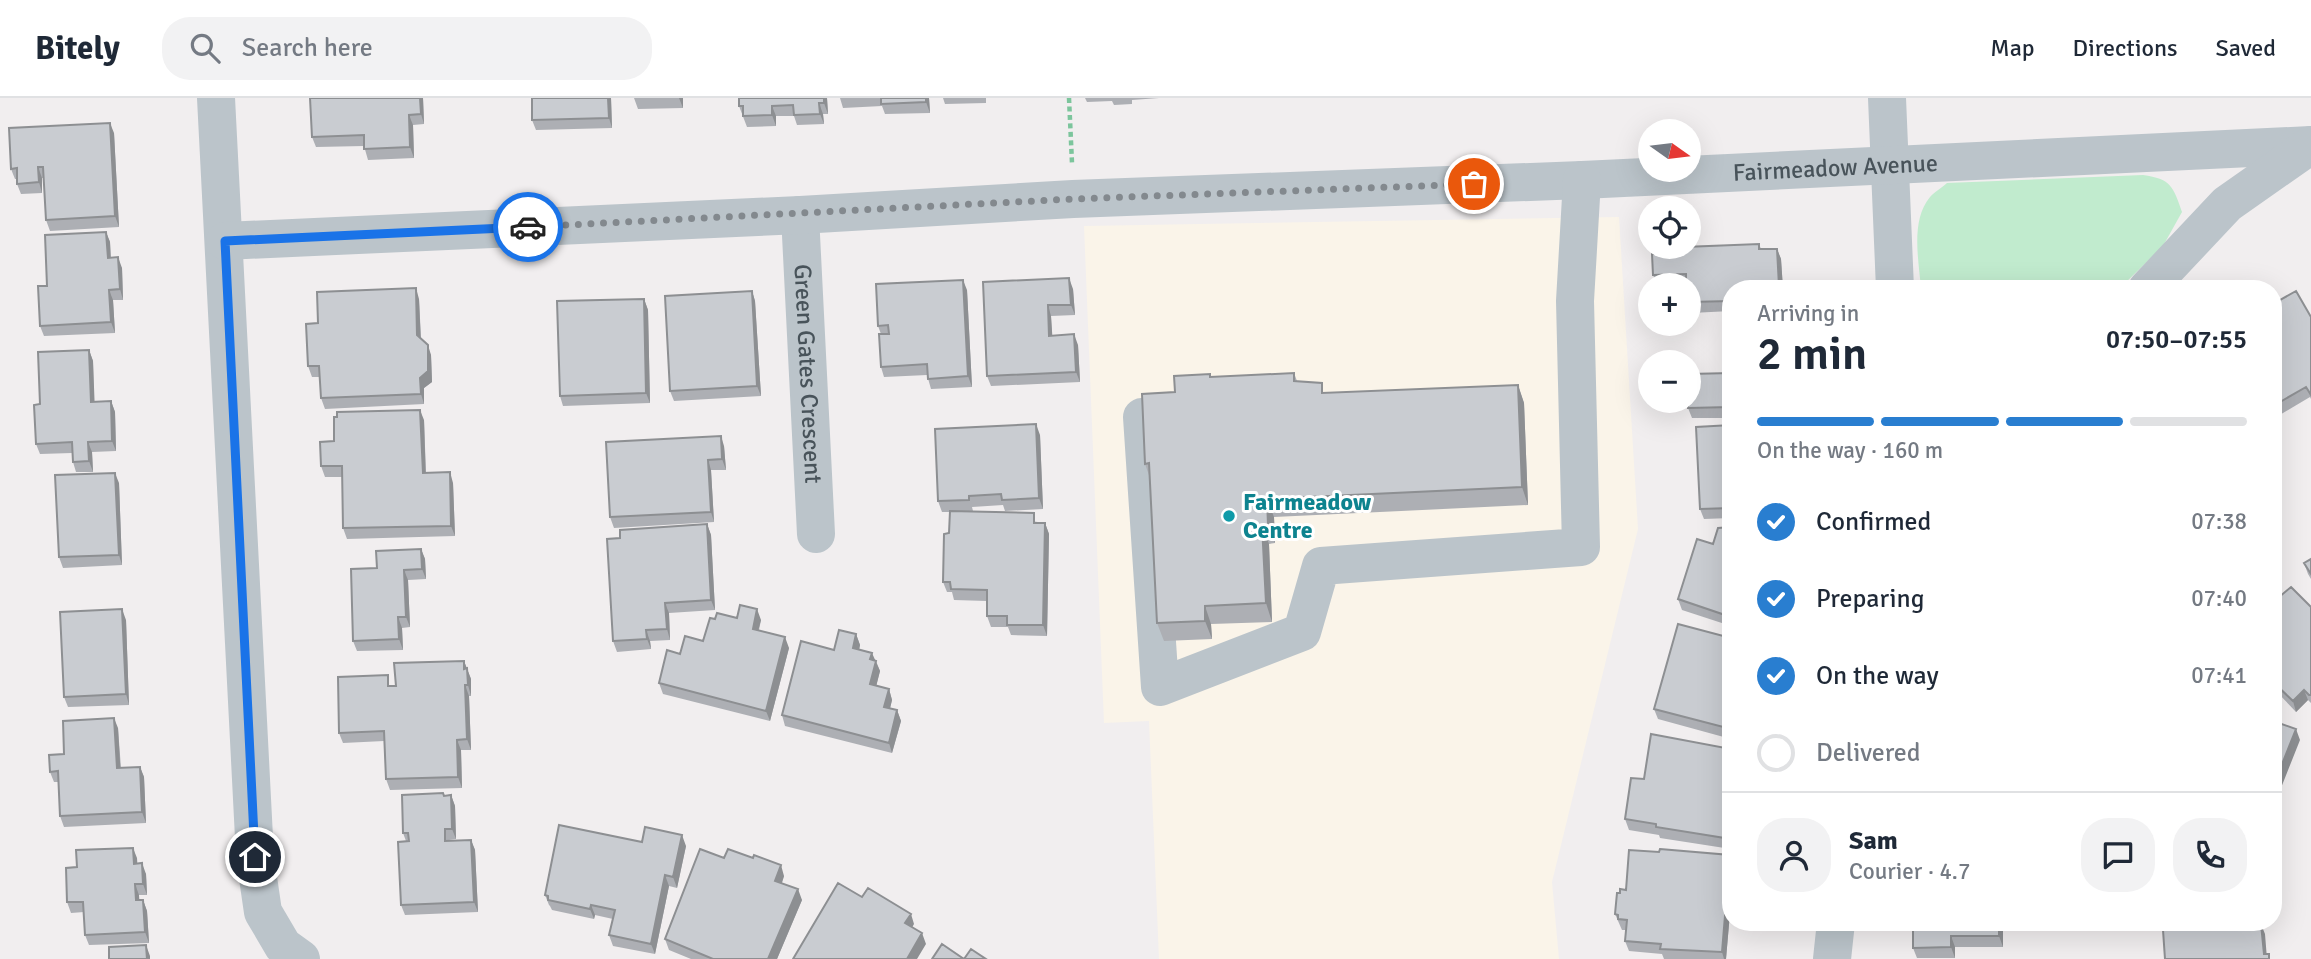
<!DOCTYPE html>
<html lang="en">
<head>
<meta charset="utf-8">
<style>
	:root { --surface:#fff; --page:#f2f2f3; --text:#1f2937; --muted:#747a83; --line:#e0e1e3; --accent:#297ed0 }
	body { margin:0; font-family:Signika,sans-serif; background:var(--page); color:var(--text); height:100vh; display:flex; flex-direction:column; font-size:26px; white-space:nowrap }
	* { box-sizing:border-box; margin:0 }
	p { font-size:23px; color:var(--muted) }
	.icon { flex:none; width:38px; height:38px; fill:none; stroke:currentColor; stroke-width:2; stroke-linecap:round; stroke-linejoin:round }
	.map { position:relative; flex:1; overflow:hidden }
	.panel { position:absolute; left:1722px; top:182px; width:560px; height:651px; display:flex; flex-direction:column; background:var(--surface); border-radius:28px; box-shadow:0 7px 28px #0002 }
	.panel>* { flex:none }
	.needle { width:46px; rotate:104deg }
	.buttons { position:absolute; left:1638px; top:21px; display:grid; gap:14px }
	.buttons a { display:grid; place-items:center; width:63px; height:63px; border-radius:50%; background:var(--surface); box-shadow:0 7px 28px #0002; font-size:35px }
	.pin { position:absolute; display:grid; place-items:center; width:60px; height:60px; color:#fff; margin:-30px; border:4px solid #fff; border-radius:50%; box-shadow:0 2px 7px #0007 }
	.courier { position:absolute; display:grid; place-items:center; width:70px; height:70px; margin:-35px; border:5px solid #1a73e8; border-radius:50%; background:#fff; color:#222; box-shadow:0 2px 9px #0007 }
	.head em { font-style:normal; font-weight:600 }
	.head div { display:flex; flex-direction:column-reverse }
	.head { display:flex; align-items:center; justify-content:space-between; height:119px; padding:0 35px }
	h1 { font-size:46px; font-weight:600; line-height:52px }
	.bar { display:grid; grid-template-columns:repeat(4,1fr); gap:10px 7px; align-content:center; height:84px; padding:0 35px }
	.bar i { height:9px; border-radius:5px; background:var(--line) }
	.bar .on { background:var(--accent) }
	.bar p { grid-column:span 4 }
	.line { display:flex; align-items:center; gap:18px; padding:0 35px; border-top:2px solid var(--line) }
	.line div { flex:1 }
	.round { display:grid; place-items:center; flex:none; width:74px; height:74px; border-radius:28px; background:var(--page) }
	ol { padding:0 35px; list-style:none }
	li { display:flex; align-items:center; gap:21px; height:77px }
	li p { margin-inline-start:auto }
	li .icon { padding:7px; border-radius:50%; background:var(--accent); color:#fff; stroke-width:4 }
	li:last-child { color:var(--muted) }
	li i { width:38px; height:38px; border:4px solid var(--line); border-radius:50% }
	header { display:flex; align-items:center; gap:42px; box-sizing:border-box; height:98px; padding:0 35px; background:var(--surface); border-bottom:2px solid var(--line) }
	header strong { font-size:33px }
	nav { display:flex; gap:38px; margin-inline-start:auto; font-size:24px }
	.search { width:490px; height:63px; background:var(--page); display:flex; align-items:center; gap:18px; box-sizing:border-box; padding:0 24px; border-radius:28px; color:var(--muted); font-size:26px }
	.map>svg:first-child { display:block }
</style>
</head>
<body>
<header>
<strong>Bitely</strong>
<div class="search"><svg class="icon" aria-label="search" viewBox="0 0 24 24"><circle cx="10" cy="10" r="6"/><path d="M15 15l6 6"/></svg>Search here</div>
<nav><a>Map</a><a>Directions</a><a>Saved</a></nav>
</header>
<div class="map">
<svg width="2311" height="861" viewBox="0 0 2311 861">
	<rect width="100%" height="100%" fill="#f1eeef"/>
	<!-- commercial -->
	<path fill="#faf4e9" d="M1619,119L1638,431L1552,784L1559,861H1159L1149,623L1104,625L1084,128Z"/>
	<!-- green -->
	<path fill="#c1ebce" d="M2143,77C2171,81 2173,88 2182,114L2163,148L2119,191H1921C1919,163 1910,123 1930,99C1934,94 1942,90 1947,85Z"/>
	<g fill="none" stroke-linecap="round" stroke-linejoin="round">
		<!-- path -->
		<path stroke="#7cc59c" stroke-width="4.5" stroke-dasharray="5 3.5" stroke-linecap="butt" d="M1069,0L1072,65"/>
		<!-- minor -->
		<g stroke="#bbc4ca" stroke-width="38">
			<path d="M216,0L255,759L263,814L283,848L301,861"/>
			<path d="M1887,0L1895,191"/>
			<path id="s1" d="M800,117L816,436"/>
			<path id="s2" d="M225,143L800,117L1073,101L1582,82L2311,47"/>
			<path d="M2147,191L2227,106L2311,47"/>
			<path d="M1142,319L1160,589L1302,534L1321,468L1581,449L1575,203L1582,82"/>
			<path d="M1832,861L1836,824"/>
		</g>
	</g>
	<!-- wall -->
	<path fill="#adafb4" d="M310,0H423L424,26L413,27L414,60L368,62L364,48L316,49L312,39Z
		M611,0L612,30L536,32L532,22Z
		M634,0H693H683V10L638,11Z
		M739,0H827L828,16H823L824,26L797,27L794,18H776V28L747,29L739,8Z
		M840,0H929L930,15L885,16L882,8L843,10Z
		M943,0H986V5L945,6Z
		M1085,0H1159L1132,2V6L1114,7L1112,3L1087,4Z
		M114,35L119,129L50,133L46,122L44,80H42V95L21,96L17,86V81H15L11,71Z
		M106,134L110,144L111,160L122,170L123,202H113L115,235L44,238L40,228L47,188Z
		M1759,146L1761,151H1777L1781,161L1783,191H1731V213L1691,215L1689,209V187H1657L1653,177L1685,155Z
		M983,184L1073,191L1075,217L1051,218L1052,237L1078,247L1080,284L991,288L987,278Z
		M967,192L972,289L931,291L927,277L884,279L881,269V236L878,228Z
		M752,193L755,203L761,298L674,303L670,293Z
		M419,201L421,240L431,257L432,284L424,290V306L325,311L321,300L320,279H312L308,268L318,225Z
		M644,201L648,212L650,305L563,308L560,298Z
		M2273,206L2311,219V301L2310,299L2273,321Z
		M89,252L93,263L94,304L111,303L115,314L116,353L92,354L93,374H76L73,364L72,355L40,356L36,346L40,306Z
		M1294,275L1297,283L1325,295L1518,287L1524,305L1528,407L1274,419L1275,445L1269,446L1272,524L1211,526L1212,541L1164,543L1157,525L1150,380L1145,366L1175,294L1210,276L1211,279Z
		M1731,275V320H1692L1688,310Z
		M424,322L426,375L453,385L455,438L347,441L343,430L342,379H325L321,368L334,343Z
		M1731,327V420L1704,421L1700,411Z
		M1040,337L1043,411L1005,413L1003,407L972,409L973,413H958L1045,425L1049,436L1047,538L1011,537L1008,529H991L987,518V503L954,502L952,494H947L943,484L949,435L950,414H942L938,403Z
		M724,348L726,372H711L714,424L614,430L610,419Z
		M119,385L122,467L63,470L59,459Z
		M707,426L711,437L715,512L669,515L670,542L650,543L651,551L617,554L613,543L620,440Z
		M1731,429V528L1682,512L1678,501L1713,446Z
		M421,451L425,461L426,481L408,482L410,529L402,530L403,552L357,553L353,543L377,470Z
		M2311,461V481L2308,476L2304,465Z
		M2273,495L2278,500L2311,509V605L2308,602L2296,614L2277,594L2273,598Z
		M737,520L761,522L759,532L789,550L770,623L663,596L659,585L680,556L703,543L715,521Z
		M126,522L129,607L68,609L64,599Z
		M856,536L860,547L859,552L876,563L880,573L876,588L889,591L892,602L890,610L897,612L901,623L892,655L785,628L782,617L834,552Z
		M1731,540V641L1658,621L1654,611Z
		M464,563L471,581V598H469L471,652H461L462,690L390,692L386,681L384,643L343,645L339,635L391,588H396Z
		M118,630L121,670L140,669L144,679L146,725L64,729L60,718L59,684H54L50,674L64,656Z
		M1731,651V751L1660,740L1659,737L1629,732L1625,721L1644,681Z
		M451,697L455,708L456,741L449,742V743L471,742L475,752L478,814L405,817L401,807L406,743L403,735L444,698Z
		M642,744L686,748L677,790L669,788L655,856L613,848L609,837L613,821L595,817L594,821L552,812L550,808L549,807L545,797Z
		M1659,754L1731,760V803L1726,861H1664L1662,856L1629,853L1625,843L1626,832H1622L1615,816L1620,795L1626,792Z
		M137,760V766L146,776L147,797H139V802H143L147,813L149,845L89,847L85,837L84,814L71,815L67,804L77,769Z
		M724,760L784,778L782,785L802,802L777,861H691L669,852L665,841Z
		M2003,824V849H1955V860H1917L1913,850Z"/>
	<!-- shaded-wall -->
	<path fill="#8d8f92" d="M420,0H423L424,26L421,16Z
		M608,0H611L612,30L609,20Z
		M679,0H683V10Z
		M824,0H827L828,16L824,5Z
		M926,0H929L930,15L926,4Z
		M819,5L823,16L824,26L820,16Z
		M772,8L776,18V28L772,17Z
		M409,17L413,27L414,60L410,49Z
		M110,25L114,35L119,129L115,118Z
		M38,69L42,80V95L39,84Z
		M106,134L110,144L111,170L108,160Z
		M1777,151L1781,161L1783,191H1780L1779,188Z
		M118,159L122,170L123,202L120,191Z
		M1069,180L1073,191L1075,217L1071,207Z
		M963,182L967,192L972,289L968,278Z
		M416,190L419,201L421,247L417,237Z
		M109,192L113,202L115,235L111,224Z
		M752,193L755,203L761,298L757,288Z
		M644,201L648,212L650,305L646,295Z
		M1048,207L1051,218L1053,248L1049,238Z
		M1074,236L1078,247L1080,284L1076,274Z
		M428,247L431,257L432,284L424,290V306L421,296L420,280Z
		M89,252L93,263L95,315L91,304Z
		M1518,287L1524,305L1528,407L1522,389Z
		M111,303L115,314L116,353L112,343Z
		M420,312L424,322L426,386L423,375Z
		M1036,326L1040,337L1043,411L1039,400Z
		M721,338L724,348L726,372L722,361Z
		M88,344L92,354L93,374L89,363Z
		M708,362L711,372L714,424L711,414Z
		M450,374L453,385L455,438L451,428Z
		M115,375L119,385L122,467L119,457Z
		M1267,401L1274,419L1275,445L1268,427Z
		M1045,425L1049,436L1047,538L1043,527Z
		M707,426L711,437L715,512L711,502Z
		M1262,427L1269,446L1272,524L1266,505Z
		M421,451L425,461L426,481L422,471Z
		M404,472L408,482L410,529L406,519Z
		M665,505L669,515L670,542L667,531Z
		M1205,508L1211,526L1212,541L1205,523Z
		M122,511L126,522L129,607L126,596Z
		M757,511L761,522L756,541L753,531Z
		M398,519L402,530L403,552L399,541Z
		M646,532L650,543L651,551L647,541Z
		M856,536L860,547L857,561L853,550Z
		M785,539L789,550L770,623L766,613Z
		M872,555L880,573L874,597L870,586V561Z
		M464,563L471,581V598L468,587Z
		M2273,584L2277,594L2273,598Z
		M465,587L469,598L471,652L467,641Z
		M889,591L892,602L888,619L884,609Z
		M2304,592L2308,602L2296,614L2293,603Z
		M897,612L901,623L892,655L889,645Z
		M114,620L118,630L121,681L117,670Z
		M2296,631L2300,642L2273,710V689Z
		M457,642L461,652L462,690L458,679Z
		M140,669L144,679L146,725L142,714Z
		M451,697L455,708L456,741L452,731Z
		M682,737L686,748L677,790L673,779Z
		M471,742L475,752L478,814L474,804Z
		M133,750L137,760L138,776L134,766Z
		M1730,757L1731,803L1726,861H1724L1722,854Z
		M142,765L146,776L147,797L143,786Z
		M781,767L784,778L779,793L775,783Z
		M665,777L669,788L655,856L651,846Z
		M135,786L139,797L140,813L136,802Z
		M798,791L802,802L777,861H768Z
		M143,802L147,813L149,845L145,834Z
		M591,807L595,817L594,821L590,811Z
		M911,816L914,826L909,835L905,825Z
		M1999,824H2003V849L1999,838Z
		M2261,826L2265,836L2267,861L2264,856Z
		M922,835L926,846L917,861H907Z
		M1951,838L1955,849V860L1951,849Z
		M146,847L150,858V861H147Z"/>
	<!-- building -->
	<path fill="#c9ccd1" stroke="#8d8f92" stroke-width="2" d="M310,0H420L421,16L409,17L410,49L364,51V37L312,39Z
		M532,0H608L609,20L532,22Z
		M739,0H824V5H819L820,16L794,17L793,7L772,8V17L743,18V8H739Z
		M881,0H926V4L881,6Z
		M110,25L115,118L46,122L43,69H38L39,84L17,86V70L11,71L9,30Z
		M106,134L108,160L118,159L120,191L109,192L111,224L40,228L38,188H47L45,137Z
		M1759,146V151H1777L1779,188H1762V191H1731V203L1689,204V187H1686V176L1653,177L1652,156L1685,155L1684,149Z
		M1069,180L1071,207H1048L1049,238L1074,236L1076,274L987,278L983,184Z
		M963,182L968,278L928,281L927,266L881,269L879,236H889L888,227L878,228L876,186Z
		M416,190L417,237L428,247V273L420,280L421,296L321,300L319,268H308L306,226L318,225L317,194Z
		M752,193L757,288L670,293L665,198Z
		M2296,193L2311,219V297L2306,289L2273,308V206Z
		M644,201L646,295L560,298L557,203Z
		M89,252L91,304L111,303L112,343L88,344L89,363L73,364L72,344L36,346L34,307L40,306L38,254Z
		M1294,275V283L1322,285V295L1518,287L1522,389L1267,401L1268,427H1262L1266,505L1205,508V523L1157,525L1149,365L1145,366L1142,296L1175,294L1174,278L1210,276V279Z
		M1731,275V309L1688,310L1689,276Z
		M420,312L423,375L450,374L451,428L343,430L342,368H321L320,344L334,343V319H337V314Z
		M1036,326L1039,400L1002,402L1001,396L969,398V402L938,403L935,331Z
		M1731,327V410L1700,411L1696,329Z
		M721,338L722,361L708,362L711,414L610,419L606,344Z
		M115,375L119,457L59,459L55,377Z
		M950,413L1034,415V425H1045L1043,527H1007V518H987V492L951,491L950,484H943L944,436L949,435Z
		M707,426L711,502L665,505L667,531L646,532L647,541L613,543L607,441L620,440V432Z
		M1731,429V519L1678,501L1697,441L1713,446L1718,430Z
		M421,451L422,471L404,472L406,519H398L399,541L353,543L351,471L377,470L376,453Z
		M2311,461V476L2304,465Z
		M2291,489L2311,509V597H2309L2304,592L2293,603L2273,584V495L2278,500Z
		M740,507L757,511L753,531L785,539L766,613L659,585L667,552L680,556L685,538L703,543L710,520L715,521L717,515L737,520Z
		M122,511L126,596L64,599L60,514Z
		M1678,526L1731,540V631L1654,611Z
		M839,532L856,536L853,550L872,555L870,561L876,563L870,586L889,591L884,609L897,612L889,645L782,617L801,543L834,552Z
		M464,563V571L467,570L468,587H465L467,641L457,642L458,679L386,681L384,633L339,635L338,579L388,577V588H396L394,565Z
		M114,620L117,670L140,669L142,714L60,718L58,673L50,674L49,657L64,656L63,623Z
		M2273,623L2296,631L2273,689Z
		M1651,636L1731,651V741L1656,729V726L1625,721L1631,680L1644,681Z
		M443,695L444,698L451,697L452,731H445V743L471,742L474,804L401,807L398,744L409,743L408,735H403L402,697Z
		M559,727L642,744L645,729L682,737L673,779L665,777L651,846L609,837L615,812L591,807L590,811L548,802V798L545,797Z
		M133,750L134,766L142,765L143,786H135L136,802H143L145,834L85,837L83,804H67L66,770L77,769L76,752Z
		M700,751L724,760L728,751L753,760L754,757L781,767L775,783L798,791L768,861H713L665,841Z
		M1660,751L1730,757L1722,854L1660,851L1661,846L1625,843L1627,822L1618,821V817L1615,816L1617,795H1620V791L1626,792L1629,752L1659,754Z
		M838,785L862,799L868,790L911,816L905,825L922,835L907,861H793Z
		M1913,824H1999V838H1951V849L1913,850Z
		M2261,826L2264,856H2269V861H2165L2163,832Z
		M942,846L964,861L971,851L986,861H932Z
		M146,847L147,861H109V849Z"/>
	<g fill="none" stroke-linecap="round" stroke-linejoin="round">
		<!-- done -->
		<path stroke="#83898e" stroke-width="7" stroke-dasharray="0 12.6" d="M528,129L1073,101L1474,86"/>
		<!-- route -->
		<path stroke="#1a73e8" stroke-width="9" d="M255,759L225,143L528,129"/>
	</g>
	<!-- markers -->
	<circle fill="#0f9aa8" stroke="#fff" stroke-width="2.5" cx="1229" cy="418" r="7"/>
	<g text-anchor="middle" stroke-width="6" stroke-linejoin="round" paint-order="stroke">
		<!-- street labels -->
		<g font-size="24" fill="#48535a" stroke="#fff">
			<text dy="8" stroke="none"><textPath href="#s2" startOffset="1612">Fairmeadow Avenue</textPath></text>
			<text dy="8" stroke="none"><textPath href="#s1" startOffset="159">Green Gates Crescent</textPath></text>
		</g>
		<!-- culture labels -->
		<g font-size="24" font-weight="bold" fill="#0d838f" stroke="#fff" text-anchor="start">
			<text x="1243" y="412">Fairmeadow<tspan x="1243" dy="28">Centre</tspan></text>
		</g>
	</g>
</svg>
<div class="buttons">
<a><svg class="needle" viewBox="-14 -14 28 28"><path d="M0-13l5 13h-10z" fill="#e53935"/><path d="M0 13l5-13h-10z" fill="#747a83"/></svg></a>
<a><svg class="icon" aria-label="locate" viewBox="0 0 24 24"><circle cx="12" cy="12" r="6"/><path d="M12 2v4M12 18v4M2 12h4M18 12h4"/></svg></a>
<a>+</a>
<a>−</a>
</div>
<div class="pin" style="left:1474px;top:86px;background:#ea580c"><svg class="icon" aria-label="bag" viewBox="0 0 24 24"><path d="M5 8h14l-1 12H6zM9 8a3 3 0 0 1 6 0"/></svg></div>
<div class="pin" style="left:255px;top:759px;background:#1f2937"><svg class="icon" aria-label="home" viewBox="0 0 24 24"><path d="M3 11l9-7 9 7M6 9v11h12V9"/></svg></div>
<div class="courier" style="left:528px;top:129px"><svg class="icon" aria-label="car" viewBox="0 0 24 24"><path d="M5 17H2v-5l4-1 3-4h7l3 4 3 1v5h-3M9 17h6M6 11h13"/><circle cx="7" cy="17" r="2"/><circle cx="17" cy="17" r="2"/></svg></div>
<section class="panel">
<div class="head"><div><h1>2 min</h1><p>Arriving in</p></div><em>07:50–07:55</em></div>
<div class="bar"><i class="on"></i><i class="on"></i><i class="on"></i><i></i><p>On the way · 160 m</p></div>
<ol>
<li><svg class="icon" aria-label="check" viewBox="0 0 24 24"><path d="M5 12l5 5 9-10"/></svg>Confirmed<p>07:38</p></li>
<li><svg class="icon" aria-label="check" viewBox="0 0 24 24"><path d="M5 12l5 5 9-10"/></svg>Preparing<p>07:40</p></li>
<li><svg class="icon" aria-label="check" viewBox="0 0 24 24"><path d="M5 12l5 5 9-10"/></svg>On the way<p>07:41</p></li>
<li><i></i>Delivered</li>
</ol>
<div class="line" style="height:126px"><a class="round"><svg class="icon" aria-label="person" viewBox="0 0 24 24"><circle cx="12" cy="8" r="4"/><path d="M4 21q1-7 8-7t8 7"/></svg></a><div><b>Sam</b><p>Courier · 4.7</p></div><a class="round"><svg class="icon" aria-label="chat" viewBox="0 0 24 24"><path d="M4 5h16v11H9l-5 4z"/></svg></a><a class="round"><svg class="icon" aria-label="phone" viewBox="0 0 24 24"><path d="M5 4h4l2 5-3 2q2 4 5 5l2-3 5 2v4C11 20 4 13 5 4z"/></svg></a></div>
</section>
</div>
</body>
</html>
